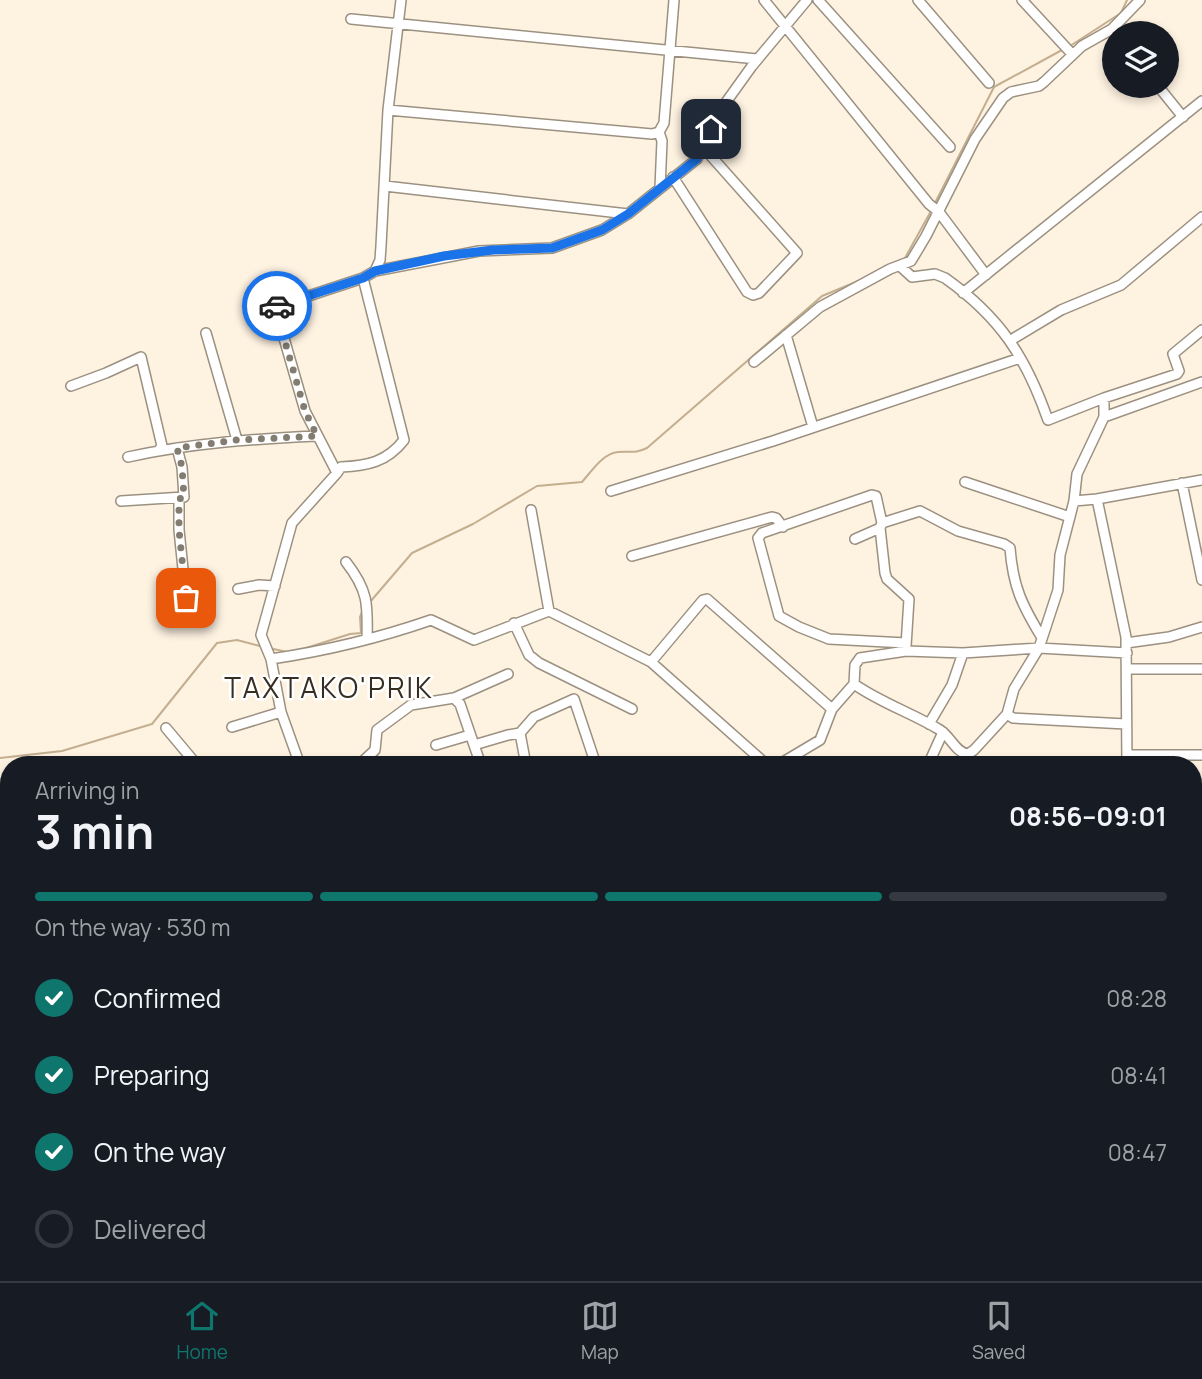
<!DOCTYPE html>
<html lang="en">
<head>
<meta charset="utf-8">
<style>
	:root { --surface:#171b24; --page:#242831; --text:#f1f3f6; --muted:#9ea1a6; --line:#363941; --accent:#0f766e }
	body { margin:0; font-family:Manrope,sans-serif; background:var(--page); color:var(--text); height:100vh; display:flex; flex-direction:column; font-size:26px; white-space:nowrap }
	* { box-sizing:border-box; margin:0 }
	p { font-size:23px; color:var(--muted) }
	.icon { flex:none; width:38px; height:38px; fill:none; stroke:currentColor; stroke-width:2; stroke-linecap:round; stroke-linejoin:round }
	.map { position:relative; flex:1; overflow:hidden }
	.side { position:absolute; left:0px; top:756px; width:1202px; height:525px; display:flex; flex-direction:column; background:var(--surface); border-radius:28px 28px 0 0; box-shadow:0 4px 10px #0003 }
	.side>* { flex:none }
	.buttons { position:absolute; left:1102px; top:21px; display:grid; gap:14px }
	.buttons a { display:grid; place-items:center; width:77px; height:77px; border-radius:50%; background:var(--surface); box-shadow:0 4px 10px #0003; font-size:35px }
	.pin { position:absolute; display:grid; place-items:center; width:60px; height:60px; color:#fff; margin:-30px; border-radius:14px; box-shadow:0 4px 10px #0006 }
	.courier { position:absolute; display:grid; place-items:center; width:70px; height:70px; margin:-35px; border:5px solid #1a73e8; border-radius:50%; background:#fff; color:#222; box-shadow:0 2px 9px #0007 }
	.head em { font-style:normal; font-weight:700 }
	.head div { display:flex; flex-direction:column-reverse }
	.head { display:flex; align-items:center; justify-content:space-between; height:119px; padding:0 35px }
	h1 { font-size:46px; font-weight:700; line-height:52px }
	.bar { display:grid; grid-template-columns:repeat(4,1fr); gap:10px 7px; align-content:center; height:84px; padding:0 35px }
	.bar i { height:9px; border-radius:5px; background:var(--line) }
	.bar .current { background:var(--accent) }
	.bar p { grid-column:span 4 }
	ol { padding:0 35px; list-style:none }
	li { display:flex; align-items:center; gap:21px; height:77px }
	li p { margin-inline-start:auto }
	li .icon { padding:7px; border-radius:50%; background:var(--accent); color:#fff; stroke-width:4 }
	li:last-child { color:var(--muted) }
	li i { width:38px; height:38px; border:4px solid var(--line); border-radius:50% }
	.dock { display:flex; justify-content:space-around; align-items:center; height:98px; border-top:2px solid var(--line); background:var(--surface); font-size:19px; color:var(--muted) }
	.dock a { display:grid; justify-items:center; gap:4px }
	.dock .current { color:var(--accent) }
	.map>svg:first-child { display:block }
</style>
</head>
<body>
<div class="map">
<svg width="1202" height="1281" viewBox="0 0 1202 1281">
	<rect width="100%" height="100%" fill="#fef2e1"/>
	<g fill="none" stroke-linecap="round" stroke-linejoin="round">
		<!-- stream -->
		<path stroke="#c3af90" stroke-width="2" d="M1070,46L1121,13L1127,0
			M935,203L994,87L1062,50
			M905,258L931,211
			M370,602L412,553L473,524L537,486L582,482C591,472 603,453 618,452C632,451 634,454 647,448L822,296L863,279
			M269,648L287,652
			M303,649L350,634L361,633L360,617L363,609
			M0,758L62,751L152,724L217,643L237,640L260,646"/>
		<!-- minor casing -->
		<g stroke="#9c9181" stroke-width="12">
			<path id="minor" d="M401,0L388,110L652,134L659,132L664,123L674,0
				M764,0L929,204L939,212L986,275
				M818,0L950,147
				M918,0L989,83
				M1022,0L1072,54
				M351,19L757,59
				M1158,86L1183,117
				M659,132L662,141L660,188
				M673,177L747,292L753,295L759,293L797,253L703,147
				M385,186L628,214
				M900,266L912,277L935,274L945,278C1000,317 1026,357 1048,420L1104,398L1177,374L1179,371L1173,354L1202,330
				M375,271L380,260L381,246L388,110
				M963,293L1202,101
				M206,333L237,440
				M786,335L813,427
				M1011,340L1061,310L1121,285L1202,217
				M754,362L820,307L890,269L911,261L926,236L975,139L1003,98L1011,92L1039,86L1044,82L1082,46L1112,29L1140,0
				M71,386L106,373L141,357L162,446L159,450
				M1104,417L1202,382
				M128,457C191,443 254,439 317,436
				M337,473L341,467C367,466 387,462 404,440L363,278
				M965,482L1070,517
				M1182,483L1202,580
				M611,491L773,441L1020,358
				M179,499V530L186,598
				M1097,499L1126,637L1127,765
				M121,501L184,497L182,467L177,448
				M1074,501L1097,499L1202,480
				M531,510L549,611L651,662L767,765
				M882,523L876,496L872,495L762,533L758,538L779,616L799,627L829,639L906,643
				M880,528L885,573L887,579L909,599L906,646
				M855,539L880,528L882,523L920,511L958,531L1004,544L1010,548C1013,587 1022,605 1042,638
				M632,556L772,517L776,518L783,527
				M346,562C368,590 368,604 367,639
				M238,589L259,585L275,586
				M514,623L529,655L539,663L632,709
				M1126,643L1169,637L1202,627
				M271,659C325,651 379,638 431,620L474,640L549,611
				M651,662L703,600L707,599L832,709
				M1127,669H1202
				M854,684C881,703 912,713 940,730C951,737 956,753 968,754L974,750L1007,714L1014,689L1039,648L1058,590L1060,555L1074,501L1077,474L1104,417V398
				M454,698L460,704L474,745L508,735L520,733
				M1007,714L1013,718L1126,724
				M929,724L952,685L963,653
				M232,727L281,712
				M166,728L197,765
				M436,745L470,735
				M474,745L481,765
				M1127,755H1202
				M77,763L78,765
				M300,765L281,712L271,659L261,635L292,523L337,473L305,411L275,307L363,278L375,271L479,251L552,248L602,230L628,214L697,159L719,112L752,66L807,0
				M359,765L375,750L377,730L411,705L454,698L508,674
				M526,765L520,733L534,717L574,699L596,765
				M778,765L820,740L832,709L854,684L855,665L860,658L906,651L963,653L1039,648L1127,653
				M928,765L943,732
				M8,787L9,788
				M1194,839H1202
				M1194,925H1202
				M0,999L9,1023
				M1195,1025L1202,1033
				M0,1111L9,1109
				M1194,1155L1202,1153
				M1194,1188L1202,1207
				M1194,1225L1202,1222
				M43,1272L59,1281
				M122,1272L123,1281
				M203,1272L205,1281
				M443,1272L444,1281
				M778,1272L781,1281
				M1024,1272L1027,1281
				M280,1281L281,1272
				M343,1281L345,1272
				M469,1281L499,1272
				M1133,1281L1156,1272"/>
		</g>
		<!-- major casing -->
		<g stroke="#9c9181" stroke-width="14">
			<path id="major" d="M1194,1100L1202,1098
				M1194,1111L1202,1108
				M646,1281L672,1272
				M681,1281L704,1272"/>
		</g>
		<!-- minor -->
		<use href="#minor" stroke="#fff" stroke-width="9"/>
		<!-- major -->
		<use href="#major" stroke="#fff" stroke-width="10"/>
	</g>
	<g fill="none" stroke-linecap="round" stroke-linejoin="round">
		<!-- done -->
		<path stroke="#827c71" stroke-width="7" stroke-dasharray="0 12.6" d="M186,598L179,530V499L184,497L182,467L177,448L237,440L317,436L305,411L275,307L277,306"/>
		<!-- route -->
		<path stroke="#1a73e8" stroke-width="9" d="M277,306L363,278L375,271L444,256L493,250L552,248L602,230L628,214L697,159L711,129"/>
	</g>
	<g text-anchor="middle" stroke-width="5" stroke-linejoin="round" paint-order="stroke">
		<!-- quarter labels -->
		<g font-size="28" letter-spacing="2" fill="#372e21" stroke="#fff">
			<text x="329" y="698">TAXTAKO'PRIK</text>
		</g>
	</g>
</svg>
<div class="buttons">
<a><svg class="icon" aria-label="layers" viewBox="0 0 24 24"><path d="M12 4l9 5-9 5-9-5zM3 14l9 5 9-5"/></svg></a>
</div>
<div class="pin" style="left:186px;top:598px;background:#ea580c"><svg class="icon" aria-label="bag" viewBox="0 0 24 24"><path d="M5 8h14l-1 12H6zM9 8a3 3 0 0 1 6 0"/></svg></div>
<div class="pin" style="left:711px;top:129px;background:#1f2937"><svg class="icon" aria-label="home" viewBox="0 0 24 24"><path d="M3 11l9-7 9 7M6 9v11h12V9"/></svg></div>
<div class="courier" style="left:277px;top:306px"><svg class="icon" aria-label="car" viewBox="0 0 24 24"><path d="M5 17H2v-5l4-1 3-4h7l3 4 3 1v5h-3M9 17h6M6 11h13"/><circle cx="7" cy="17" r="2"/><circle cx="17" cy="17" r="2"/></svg></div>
<section class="side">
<div class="head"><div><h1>3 min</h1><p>Arriving in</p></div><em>08:56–09:01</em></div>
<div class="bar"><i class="current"></i><i class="current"></i><i class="current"></i><i></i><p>On the way · 530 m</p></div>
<ol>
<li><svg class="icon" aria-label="check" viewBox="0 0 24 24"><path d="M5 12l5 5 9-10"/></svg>Confirmed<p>08:28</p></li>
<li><svg class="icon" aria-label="check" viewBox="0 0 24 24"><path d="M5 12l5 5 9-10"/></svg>Preparing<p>08:41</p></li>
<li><svg class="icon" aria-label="check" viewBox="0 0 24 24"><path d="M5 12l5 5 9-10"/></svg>On the way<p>08:47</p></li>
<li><i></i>Delivered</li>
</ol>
</section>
</div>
<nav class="dock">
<a class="current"><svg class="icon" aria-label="home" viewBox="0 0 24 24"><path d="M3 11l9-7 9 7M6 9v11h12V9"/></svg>Home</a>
<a><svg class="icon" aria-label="map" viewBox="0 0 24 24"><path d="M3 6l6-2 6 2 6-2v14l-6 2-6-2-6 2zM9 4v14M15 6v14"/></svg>Map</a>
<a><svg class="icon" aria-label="saved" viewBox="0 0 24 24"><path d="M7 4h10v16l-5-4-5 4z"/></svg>Saved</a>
</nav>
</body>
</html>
